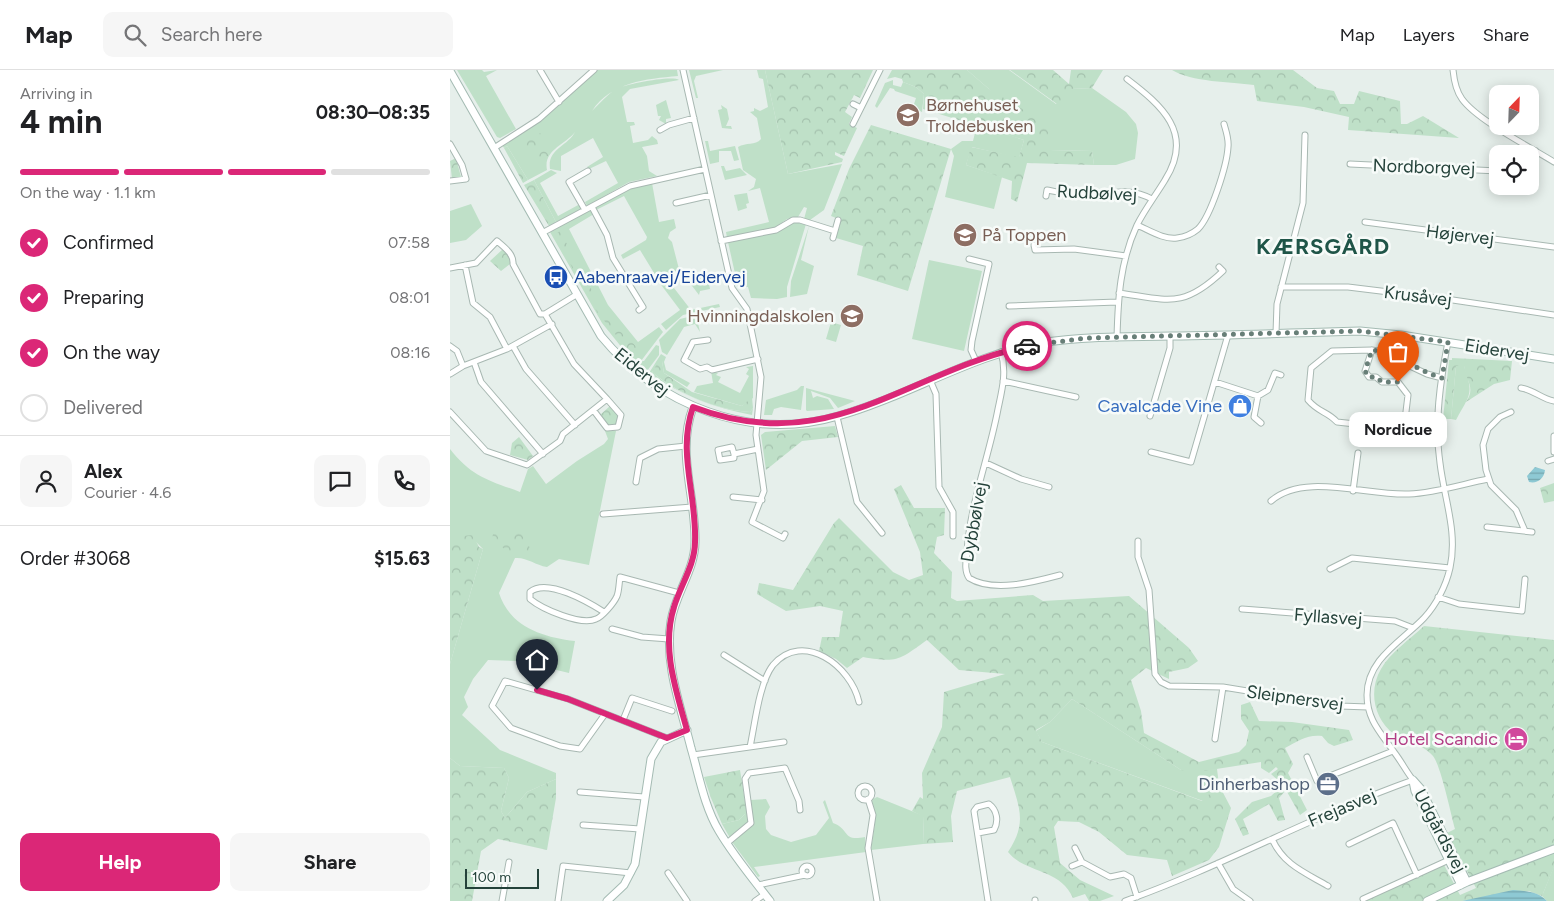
<!DOCTYPE html>
<html lang="en">
<head>
<meta charset="utf-8">
<style>
	:root { --surface:#fff; --page:#f6f6f6; --text:#202124; --muted:#757577; --line:#e0e0e0; --accent:#db2777 }
	body { margin:0; font-family:Figtree,sans-serif; background:var(--page); color:var(--text); height:100vh; display:flex; flex-direction:column; font-size:19px; white-space:nowrap }
	* { box-sizing:border-box; margin:0 }
	p { font-size:16px; color:var(--muted) }
	.icon { flex:none; width:28px; height:28px; fill:none; stroke:currentColor; stroke-width:2; stroke-linecap:round; stroke-linejoin:round }
	.map { position:relative; flex:1; overflow:hidden }
	.side { display:flex; flex-direction:column; background:var(--surface); width:450px }
	.side>* { flex:none }
	.needle { width:32px; rotate:23deg }
	.tools { position:absolute; left:1039px; top:15px; display:grid; gap:10px }
	.tools a { display:grid; place-items:center; width:50px; height:50px; border-radius:10px; background:var(--surface); box-shadow:0 2px 12px #0003; font-size:25px }
	.scale { position:absolute; left:15px; bottom:12px; width:74px; box-sizing:border-box; padding-left:5px; border:2px solid #24423a; border-top:0; font-size:14px; line-height:18px; white-space:nowrap; color:#24423a; -webkit-text-stroke:4px #f7fbf9; paint-order:stroke }
	.pin { position:absolute; display:grid; place-items:center; width:42px; height:42px; color:#fff; margin:-51px -21px; border-radius:50% 50% 50% 0; rotate:-45deg; box-shadow:0 0 5px #0007 }
	.pin .icon { rotate:45deg }
	.courier { position:absolute; display:grid; place-items:center; width:50px; height:50px; margin:-25px; border:4px solid #db2777; border-radius:50%; background:#fff; color:#222; box-shadow:0 1px 6px #0007 }
	.bubble { position:absolute; height:35px; border-radius:10px; background:var(--surface); box-shadow:0 2px 12px #0003; font-size:16px; font-weight:700; line-height:35px; text-align:center }
	.head em { font-style:normal; font-weight:700 }
	.head div { display:flex; flex-direction:column-reverse }
	.head { display:flex; align-items:center; justify-content:space-between; height:85px; padding:0 20px }
	h1 { font-size:32px; font-weight:700; line-height:38px }
	.bar { display:grid; grid-template-columns:repeat(4,1fr); gap:8px 5px; align-content:center; height:60px; padding:0 20px }
	.bar i { height:6px; border-radius:4px; background:var(--line) }
	.bar .on { background:var(--accent) }
	.bar p { grid-column:span 4 }
	.line { display:flex; align-items:center; gap:12px; padding:0 20px; border-top:1px solid var(--line) }
	.line div { flex:1 }
	.round { display:grid; place-items:center; flex:none; width:52px; height:52px; border-radius:10px; background:var(--page) }
	ol { padding:0 20px; list-style:none }
	li { display:flex; align-items:center; gap:15px; height:55px }
	li p { margin-inline-start:auto }
	li .icon { padding:5px; border-radius:50%; background:var(--accent); color:#fff; stroke-width:4 }
	li:last-child { color:var(--muted) }
	li i { width:28px; height:28px; border:2px solid var(--line); border-radius:50% }
	.cta { display:flex; gap:10px; margin-top:auto; padding:10px 20px }
	.cta a { flex:1; height:58px; border-radius:10px; background:var(--accent); color:#fff; font-size:20px; font-weight:700; line-height:58px; text-align:center }
	.cta a+a { background:var(--page); color:var(--text) }
	header { display:flex; align-items:center; gap:30px; box-sizing:border-box; height:70px; padding:0 25px; background:var(--surface); border-bottom:1px solid var(--line) }
	header strong { font-size:24px }
	nav { display:flex; gap:28px; margin-inline-start:auto; font-size:18px }
	.search { width:350px; height:45px; background:var(--page); display:flex; align-items:center; gap:12px; box-sizing:border-box; padding:0 18px; border-radius:10px; color:var(--muted); font-size:19px }
	main { display:flex; flex:1; min-height:0 }
	.map>svg:first-child { display:block }
</style>
</head>
<body>
<header>
<strong>Map</strong>
<div class="search"><svg class="icon" aria-label="search" viewBox="0 0 24 24"><circle cx="10" cy="10" r="6"/><path d="M15 15l6 6"/></svg>Search here</div>
<nav><a>Map</a><a>Layers</a><a>Share</a></nav>
</header>
<main>
<section class="side">
<div class="head"><div><h1>4 min</h1><p>Arriving in</p></div><em>08:30–08:35</em></div>
<div class="bar"><i class="on"></i><i class="on"></i><i class="on"></i><i></i><p>On the way · 1.1 km</p></div>
<ol>
<li><svg class="icon" aria-label="check" viewBox="0 0 24 24"><path d="M5 12l5 5 9-10"/></svg>Confirmed<p>07:58</p></li>
<li><svg class="icon" aria-label="check" viewBox="0 0 24 24"><path d="M5 12l5 5 9-10"/></svg>Preparing<p>08:01</p></li>
<li><svg class="icon" aria-label="check" viewBox="0 0 24 24"><path d="M5 12l5 5 9-10"/></svg>On the way<p>08:16</p></li>
<li><i></i>Delivered</li>
</ol>
<div class="line" style="height:90px"><a class="round"><svg class="icon" aria-label="person" viewBox="0 0 24 24"><circle cx="12" cy="8" r="4"/><path d="M4 21q1-7 8-7t8 7"/></svg></a><div><b>Alex</b><p>Courier · 4.6</p></div><a class="round"><svg class="icon" aria-label="chat" viewBox="0 0 24 24"><path d="M4 5h16v11H9l-5 4z"/></svg></a><a class="round"><svg class="icon" aria-label="phone" viewBox="0 0 24 24"><path d="M5 4h4l2 5-3 2q2 4 5 5l2-3 5 2v4C11 20 4 13 5 4z"/></svg></a></div>
<div class="line" style="height:65px"><div>Order #3068</div><b>$15.63</b></div>
<div class="cta"><a>Help</a><a>Share</a></div>
</section>
<div class="map">
<svg width="1104" height="831" viewBox="0 0 1104 831">
	<defs>
		<pattern id="forest-crowns" width="20" height="18" patternUnits="userSpaceOnUse" patternTransform="scale(1.25)"><rect width="20" height="18" fill="#bfe0c8"/><path d="M2 6a3 3 0 1 1 6 0M12 15a3 3 0 1 1 6 0" fill="none" stroke="#a4c1ad"/></pattern>
		<pattern id="water-rules" width="6" height="5" patternUnits="userSpaceOnUse" patternTransform="scale(1.25)"><rect width="6" height="5" fill="#8ec9d4"/><path d="M0 2.5h6" fill="none" stroke="#74a5ad"/></pattern>
	</defs>
	<rect width="100%" height="100%" fill="#e6efeb"/>
	<!-- grass -->
	<path fill="#bfe0c8" d="M7,0H32L34,2L47,0L36,6L66,59L50,68L47,67Z
		M147,0H227L228,6C196,9 161,12 142,41C150,33 157,25 166,19C176,14 222,5 229,10L180,19L172,27L177,52H184L185,55L180,56L183,73L198,70L202,66L207,70L208,74L192,77L197,86L199,101L207,106L179,112L137,136L135,132L168,113L156,91L139,99L137,97L153,87L143,68L111,86V101L100,99C97,79 118,76 125,62C115,75 93,80 97,100L78,110L57,76L54,78L52,75L94,48Z
		M239,0H273L246,6L244,11L248,28H246Z
		M307,0H315L338,104L392,94L374,140L360,150L354,149L357,138L354,137L348,147L337,149L326,157L277,168L276,162L319,152L310,118L298,121L304,117L306,109L293,100L288,77C296,72 305,76 311,69L307,48L300,42L304,41V38L310,41L318,37L313,9L309,8Z
		M517,0H559L606,34L622,19L642,18L676,42L686,54L688,63L685,89L666,95H644L642,81L599,80L539,19Z
		M443,10V15L451,17L453,12L466,17L474,24L472,42L463,37L466,28L445,21L444,19L440,18L427,38L425,36L435,13Z
		M216,30L221,48L216,49V54L209,50L211,46H208L206,35Z
		M271,35L277,39L279,49L276,56H281L282,59L272,58L268,40L272,39Z
		M527,55L574,70L569,88L522,77L516,95L552,107L544,139L495,127L504,86L501,79L512,71H523Z
		M255,71H258L260,81L285,76L289,90L284,91L281,81H269V92L260,94Z
		M271,96H274L276,101L290,98L297,105L275,110Z
		M101,100L107,103L90,113L108,146L130,134L133,138L106,152L84,110Z
		M202,113L209,152L224,149L226,158L220,162L218,168L222,172L230,203L229,204L225,201L217,209L241,240L269,234L270,237L233,245L216,260L211,254L230,240L212,216L190,180L173,189L171,185L196,170L197,167L174,126L146,140V137L180,118Z
		M297,123L299,133L296,134L297,138L288,141L284,125Z
		M21,134L32,156L16,170L0,173V141Z
		M139,140L144,144L119,159L158,235L188,272L209,257L213,262L191,291H194L206,275L209,276V285L197,301L173,279L152,253L100,162Z
		M342,152L356,154L337,217V227L327,229L301,228L298,217H288L278,172L322,163Z
		M359,156L351,190L364,196L357,224L340,227L341,211Z
		M479,190L532,201L514,281L462,269Z
		M257,204L260,219L250,221L249,225L236,208Z
		M246,245L250,262L245,254L234,257L217,285L212,282L209,270L230,249Z
		M211,284L216,287L214,292L216,300L240,313L237,317L214,303L212,291L202,302C227,324 267,340 300,342L303,338L302,345C264,338 230,325 199,303Z
		M303,296V328L292,336L244,322L247,316L263,313L261,301L268,303L266,305L271,307L268,312L290,323L299,306L296,304L299,299L296,297Z
		M1006,296H1014C1024,325 1020,324 1006,350L1001,349Z
		M351,316H354L351,340L331,337L324,339L322,345H314L316,330L347,320Z
		M356,318L405,331L388,338L380,328L361,321L363,328L367,326L378,329L384,339L357,341L356,340Z
		M155,361H166L139,495L109,489L97,497C85,495 77,487 65,488L49,523C60,557 92,567 125,571L119,603L69,591L38,590L23,609L14,627L18,637L12,645L50,680L106,703V709L77,722L55,748L51,741L59,708L54,698L10,696L0,688V594L33,479L25,471L0,467V379C22,407 38,410 70,422L78,399L83,396L96,414L127,391L154,374L158,369Z
		M622,629L731,700L767,699L769,715L753,731L592,672L586,661L600,652Z
		M427,727L474,746L473,774L421,780L425,753L422,732L423,729Z
		M316,729L320,737L315,746L316,759L321,765L341,772L366,765L379,748L373,732L375,730L383,753C400,759 392,772 415,767L416,782L304,797L310,806L308,807L282,772C302,751 305,761 300,730Z
		M295,732L299,752L280,768L272,754L289,750L295,744Z
		M1104,796V831H1097L1092,826Z"/>
	<!-- forest -->
	<path fill="url(#forest-crowns)" d="M315,0H423L410,28L404,25L395,42L402,47L399,54L407,58L394,86L385,82V85L393,89L392,92L338,104Z
		M442,0H517L539,19L597,54L600,80L642,81L644,95L577,93L567,132L561,129L562,111L516,95L521,77L569,87L574,70L473,39L474,24L466,17L453,12L452,9L445,7L437,9Z
		M560,0H603L619,14L621,0H653L642,18L622,19L621,25L614,34H607Z
		M722,0H843L867,18L884,21L890,34H904L909,21L950,31L951,54H957L973,46L1009,68L898,60L899,47L854,37L807,31L804,15C781,12 741,12 722,0Z
		M421,55L501,79L458,221L407,205L413,176L386,168L391,150L381,146L399,99Z
		M73 77a14 14 0 1 1 28 0a14 14 0 1 1-28 0Z
		M57,76L78,110L73,113L54,78Z
		M6,88L11,107L2,109L0,91Z
		M84,110L106,152L99,156L74,115Z
		M110,161L140,217L160,246L188,279L191,284L185,288L147,242L104,165Z
		M53,179L62,190L60,194L51,201L40,191Z
		M381,252L391,255L386,272L376,269Z
		M1002,288L1062,291L1060,310L1044,314L1016,332C1026,318 1016,311 1014,296H1006L1001,349H993L999,290H1002Z
		M209,291H212L214,303L242,322L292,336L302,327L303,338L300,342C267,340 228,324 202,302Z
		M160,336L169,345L165,356H158L150,345Z
		M385,356L388,367L352,371L316,400L311,365L315,362Z
		M69,367L83,386L78,390L60,385L62,373Z
		M1104,413V431L1094,433L1090,418Z
		M451,415L464,438H495L494,465L487,467L484,483L502,502L501,528L507,531L583,525L593,531L679,526L739,578L748,591L738,598L719,602V609L696,598L681,610L691,641L694,663L749,692L789,682L796,675L799,661L791,649V635L800,632L809,651L842,652L899,660L903,670L884,676L878,673L872,666C858,664 848,671 835,678L843,694L838,703L857,740L850,745L836,720L829,728L835,750L828,751L819,734L793,749L799,764L793,766L785,749L802,732L821,726L833,715L821,704L828,699L826,697L819,703L811,698V692L741,703L731,700L622,629L600,652L586,660L592,672L752,731L769,715L781,738L769,777L759,790L722,806L717,790L677,785L649,762L629,752L608,751L604,757L610,793L630,810L664,826L650,831H639L635,824L623,828C610,798 576,804 558,782C577,753 570,739 560,707L507,721L501,746L503,772L473,774L474,747L462,741L470,727L473,729L472,703L492,657L494,622L555,604L509,600L477,570C449,590 448,593 413,587L397,598L386,589L369,581L372,567H389L393,541L370,536L336,541L307,524L309,513L343,520L384,453L389,448L443,502L459,510L473,505L470,482L444,419Z
		M74,462L84,490L57,481L42,469L43,464Z
		M23,465L29,477L33,479L0,594V467Z
		M974,556L1104,570V797L1092,826L1079,821L1012,831H915L993,793L1010,825L1026,818L997,763L1005,759C1001,745 991,696 983,686C970,672 957,673 944,664C924,649 918,621 931,599C940,583 960,569 974,556Z
		M0,688L10,696L54,698L59,708L51,741L55,748L77,722L106,709V728L97,780L48,769L31,781L22,831H0Z
		M290,700L295,732V744L289,750L272,754L261,728L254,707Z"/>
	<!-- water -->
	<path fill="url(#water-rules)" d="M1085,397L1095,400C1094,409 1087,414 1079,412L1077,406Z
		M1063,820C1076,821 1088,821 1097,831H1012Z"/>
	<g fill="none" stroke-linecap="round" stroke-linejoin="round">
		<!-- street casing -->
		<g stroke="#a8b8b2" stroke-width="7">
			<path id="street" d="M90,0L109,32
				M233,0L282,218L297,239L311,307L306,365L314,421L302,452L333,468L335,464
				M1003,0C1004,10 1006,21 1012,29C1027,50 1080,77 1104,92
				M403,34L411,38
				M403,54L430,0
				M210,60L219,55L244,48
				M0,74L12,95L16,109L0,111
				M44,78L89,49L144,0
				M1080,87L1086,81
				M900,94L1048,101
				M596,126L597,120C608,122 620,125 632,125C659,126 675,115 702,129
				M226,133L261,125
				M142,137L157,165L163,188L193,237L189,240
				M135,140L119,112L138,101
				M915,152L1104,177
				M687,155C699,160 714,170 727,168C735,167 742,164 748,159C761,146 777,95 778,77C779,69 776,61 774,54
				M92,163L180,116L255,99
				M383,168L388,150
				M271,171L326,160L343,150H350L385,161
				M584,175L585,180L624,179L676,186
				M519,189L539,194L522,271L521,280L526,291
				M15,195L23,233L40,247L57,279
				M0,198L26,193L47,171C54,177 64,184 63,194L90,244H95L124,294L157,329L113,364L110,371L77,395L36,381L0,342
				M831,217H898L996,229L1104,245
				M669,223C719,230 733,239 773,201L769,197
				M559,236L667,232
				M95,244L126,225
				M826,263L827,234L853,133L855,65
				M667,268C668,228 670,192 687,155C695,139 706,125 715,110C745,63 711,35 677,9
				M258,270L243,272L234,290L250,299L257,297L262,300L308,289
				M0,276L7,281L13,296
				M63,276L76,299L125,355
				M922,280L915,301L919,307H926L932,312H948L958,325L955,350L939,362L921,361L914,355L887,352C877,341 869,343 858,330L861,298L882,281L922,280L928,281L977,304L992,308
				M551,282C557,302 552,320 548,339C539,387 520,434 517,482C516,491 514,500 519,508C543,523 584,512 610,505
				M24,292L31,312L93,384
				M0,304L13,296L57,279L102,254
				M480,310L486,324L489,417L503,442V466
				M553,311L626,327
				M765,312L808,326L818,320L825,303L831,305
				M1071,318C1084,320 1092,329 1104,331
				M808,326L804,347L811,353
				M144,341L157,358L168,357L171,345L157,329
				M1061,342L1050,347L1038,359L1033,375L1036,400L1041,415L1066,440L1075,461
				M700,346L720,278V266
				M387,347L407,432L432,463
				M1104,366V382
				M701,382L741,392L778,265
				M284,384V388L270,390L268,380L282,377L284,384L308,379
				M1098,391L1104,389
				M536,393L571,409L599,417
				M186,412L190,388L208,379L236,376
				M903,421L908,383
				M283,427L312,430
				M821,431C854,402 917,426 959,424C985,423 1013,414 1038,409
				M153,444L242,437
				M1037,457L1082,462
				M688,471V487L699,520L705,604L711,612L719,616L773,617L890,636L918,637
				M880,499L902,488L1000,498
				M988,527L1009,534L1072,541L1075,509
				M792,539L945,551L963,558
				M154,542C138,532 97,508 80,522V529C92,539 131,556 146,549C152,547 164,533 167,526C169,521 169,513 170,507L229,523
				M162,559L192,567L219,569
				M274,585L315,611
				M155,644L130,679L110,676L61,658L42,636L55,611L118,629L217,668
				M173,650L182,628L222,641
				M765,669L773,617
				M300,677C305,654 309,613 323,595C353,560 401,596 409,632
				M243,685L334,672
				M857,687L867,711L943,681
				M408 723a7 7 0 1 1 14 0a7 7 0 1 1-14 0Z
				M130,722L194,727
				M418,729L423,745L418,778L427,831
				M133,755L190,759
				M528,763L544,760C549,751 547,740 539,734L527,737L524,741L538,831
				M822,769C834,795 854,802 878,816
				M277,773L301,753L295,709L299,703L335,698L349,731L350,740
				M899,774L943,753L967,805
				M625,778L632,792L660,807L674,804L681,808L687,827
				M768,793L783,819L800,831
				M622,796L632,792
				M352 801a5 5 0 1 1 10 0a5 5 0 1 1-10 0Z
				M218,803L237,831
				M308,815L355,805
				M913,829L1001,789
				M585,830V831
				M52,831L59,792
				M108,831L113,796L181,803
				M305,831L315,824
				M675,831C773,796 864,745 963,710C956,701 951,691 944,682C931,663 917,650 917,625C917,589 952,571 974,548C986,535 996,516 1000,498C1008,462 994,428 990,393C984,353 990,311 998,272"/>
		</g>
		<!-- secondary casing -->
		<g stroke="#a4bbb3" stroke-width="9">
			<path id="secondary" d="M0,1L151,266C208,335 300,372 388,346C459,326 522,284 596,272C637,266 679,267 721,266C784,265 847,263 910,261L951,265L1104,289
				M243,337C226,384 246,425 245,472C245,500 225,524 221,551C214,594 231,637 241,678C249,705 254,736 269,761C283,785 303,809 320,831
				M963,710L971,719L1017,812
				M963,711L965,721L1011,815
				M157,831L174,815L185,794L201,689L211,672L237,660
				M977,831L1017,812L1104,779"/>
		</g>
		<!-- street -->
		<use href="#street" stroke="#fff" stroke-width="5"/>
		<!-- secondary -->
		<use href="#secondary" stroke="#fff" stroke-width="7"/>
	</g>
	<g fill="none" stroke-linecap="round" stroke-linejoin="round">
		<!-- done -->
		<path stroke="#687f78" stroke-width="5" stroke-dasharray="0 9" d="M577,276L636,268L910,261L998,272L992,308C968,301 947,283 922,280L915,301L919,307H926L932,312H948"/>
		<!-- route -->
		<path stroke="#db2777" stroke-width="6" d="M87,620L118,629L217,668L237,660C226,620 211,578 224,537C230,516 245,495 245,472C247,425 227,383 243,337C380,389 453,303 577,276"/>
	</g>
	<!-- icons -->
	<defs>
		<g id="school-disc" transform="scale(1.25)"><circle r="9.5" fill="#8d6e63" stroke="#f7fbf9"/><path d="M0-5L7-2L0 1L-7-2ZM-4 1L0 2.5L4 1V4Q0 6-4 4Z" fill="#fff"/></g>
		<g id="bus-disc" transform="scale(1.25)"><circle r="9.5" fill="#1a4fb4" stroke="#f7fbf9"/><path d="M-5-6H5V4H4V6H2V4H-2V6H-4V4H-5ZM-3.5-4V0h7V-4ZM-3.5 1.2v1.5H-2V1.2ZM2 1.2v1.5H3.5V1.2Z" fill="#fff"/></g>
		<g id="shop-disc" transform="scale(1.25)"><circle r="9.5" fill="#3f7fe0" stroke="#f7fbf9"/><path d="M-5-2.5h2.3a2.7 3.5 0 0 1 5.4 0H5L5.5 6h-11ZM-1.5-2.5h3a1.5 2.3 0 0 0-3 0Z" fill="#fff"/></g>
		<g id="hotel-disc" transform="scale(1.25)"><circle r="9.5" fill="#d1479c" stroke="#f7fbf9"/><path d="M-6-4.5h1.5V1H6V5H4.5V3h-9V5H-6ZM-4 0a1.8 1.8 0 1 1 3.6 0ZM.5 0V-2.5h3Q6-2.5 6 0Z" fill="#fff"/></g>
		<g id="office-disc" transform="scale(1.25)"><circle r="9.5" fill="#5c6f8a" stroke="#f7fbf9"/><path d="M-6-3h4V-5.5h4V-3h4V5H-6ZM-1-4.5V-3h2v-1.5ZM-6 0V1H6V0Z" fill="#fff"/></g>
	</defs>
	<g fill-rule="evenodd">
		<use href="#school-disc" x="458" y="45"/>
		<use href="#school-disc" x="515" y="165"/>
		<use href="#bus-disc" x="106" y="207"/>
		<use href="#school-disc" x="402" y="246"/>
		<use href="#shop-disc" x="790" y="336"/>
		<use href="#hotel-disc" x="1066" y="669"/>
		<use href="#office-disc" x="878" y="714"/>
	</g>
	<g text-anchor="middle" stroke-width="5" stroke-linejoin="round" paint-order="stroke">
		<!-- education labels -->
		<g font-size="18" fill="#785e54" stroke="#f7fbf9" text-anchor="start">
			<text x="476" y="41">Børnehuset<tspan x="476" dy="21">Troldebusken</tspan></text>
			<text x="532" y="171">På Toppen</text>
			<text x="384" y="252" text-anchor="end">Hvinningdalskolen</text>
		</g>
		<!-- street labels -->
		<g font-size="18" fill="#24423a" stroke="#f7fbf9">
			<text transform="translate(974 97) rotate(2)" y="6">Nordborgvej</text>
			<text transform="translate(647 123) rotate(3)" y="6">Rudbølvej</text>
			<text transform="translate(1010 165) rotate(7)" y="6">Højervej</text>
			<text transform="translate(968 226) rotate(7)" y="6">Krusåvej</text>
			<text transform="translate(1047 280) rotate(9)" y="6">Eidervej</text>
			<text transform="translate(192 302) rotate(39)" y="6">Eidervej</text>
			<text transform="translate(524 452) rotate(-80)" y="6">Dybbølvej</text>
			<text transform="translate(878 547) rotate(4)" y="6">Fyllasvej</text>
			<text transform="translate(845 628) rotate(8)" y="6">Sleipnersvej</text>
			<text transform="translate(892 738) rotate(-23)" y="6">Frejasvej</text>
			<text transform="translate(990 761) rotate(62)" y="6">Udgårdsvej</text>
		</g>
		<!-- transit labels -->
		<g font-size="18" fill="#164399" stroke="#f7fbf9" text-anchor="start">
			<text x="124" y="213">Aabenraavej/Eidervej</text>
		</g>
		<!-- shop labels -->
		<g font-size="18" fill="#366cbe" stroke="#f7fbf9" text-anchor="end">
			<text x="772" y="342">Cavalcade Vine</text>
		</g>
		<!-- hotel labels -->
		<g font-size="18" fill="#b23c85" stroke="#f7fbf9" text-anchor="end">
			<text x="1048" y="675">Hotel Scandic</text>
		</g>
		<!-- service labels -->
		<g font-size="18" fill="#4e5e75" stroke="#f7fbf9" text-anchor="end">
			<text x="860" y="720">Dinherbashop</text>
		</g>
		<!-- district labels -->
		<g font-size="22" font-weight="bold" letter-spacing="1" fill="#1f5548" stroke="#f7fbf9">
			<text x="873" y="184">KÆRSGÅRD</text>
		</g>
	</g>
</svg>
<div class="tools">
<a><svg class="needle" viewBox="-14 -14 28 28"><path d="M0-13l5 13h-10z" fill="#e53935"/><path d="M0 13l5-13h-10z" fill="#757577"/></svg></a>
<a><svg class="icon" aria-label="locate" viewBox="0 0 24 24"><circle cx="12" cy="12" r="6"/><path d="M12 2v4M12 18v4M2 12h4M18 12h4"/></svg></a>
</div>
<div class="scale">100 m</div>
<div class="pin" style="left:948px;top:312px;background:#ea580c"><svg class="icon" aria-label="bag" viewBox="0 0 24 24"><path d="M5 8h14l-1 12H6zM9 8a3 3 0 0 1 6 0"/></svg></div>
<div class="pin" style="left:87px;top:620px;background:#1f2937"><svg class="icon" aria-label="home" viewBox="0 0 24 24"><path d="M3 11l9-7 9 7M6 9v11h12V9"/></svg></div>
<div class="courier" style="left:577px;top:276px"><svg class="icon" aria-label="car" viewBox="0 0 24 24"><path d="M5 17H2v-5l4-1 3-4h7l3 4 3 1v5h-3M9 17h6M6 11h13"/><circle cx="7" cy="17" r="2"/><circle cx="17" cy="17" r="2"/></svg></div>
<div class="bubble" style="left:899px;top:342px;width:98px">Nordicue</div>
</div>
</main>
</body>
</html>
